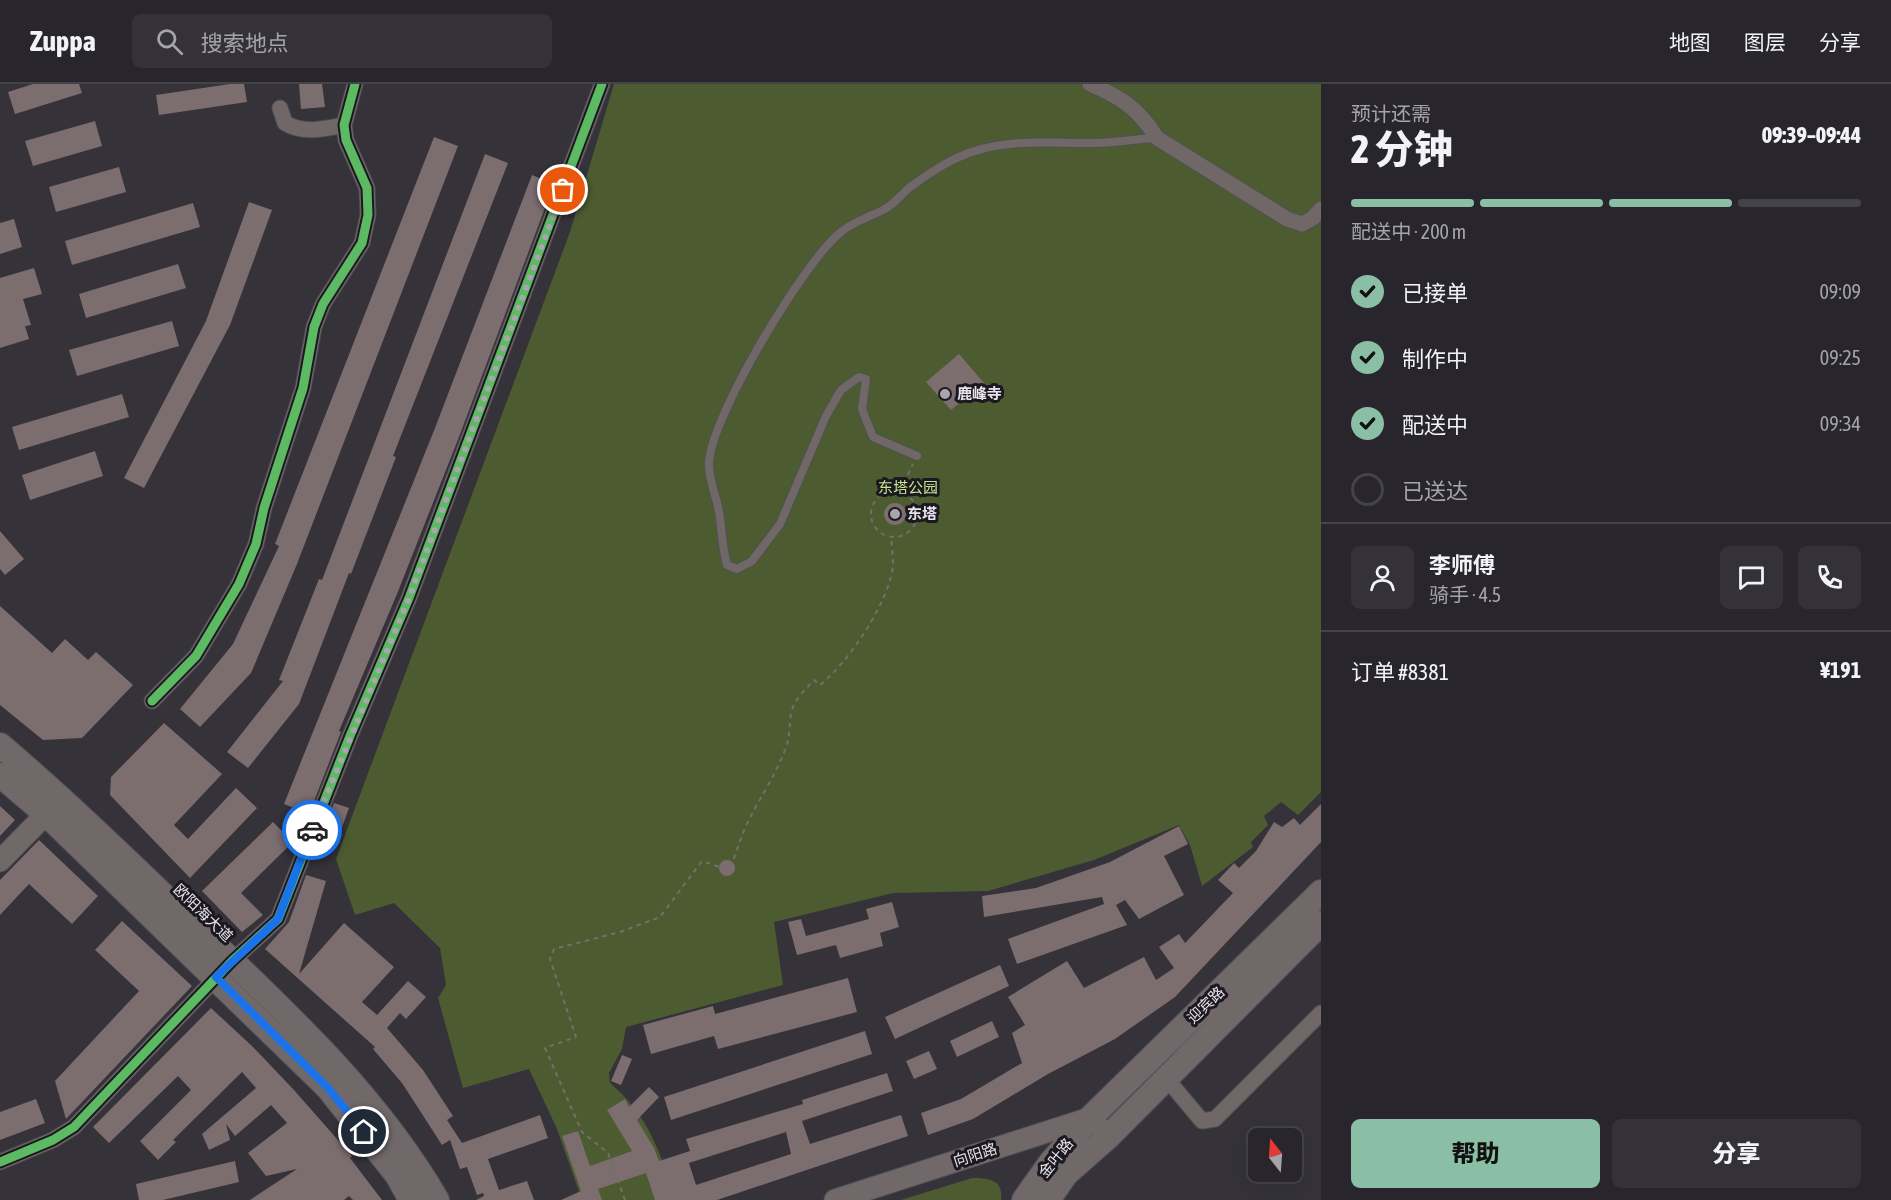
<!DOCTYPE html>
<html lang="zh">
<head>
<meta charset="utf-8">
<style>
	:root { --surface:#28262c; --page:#343238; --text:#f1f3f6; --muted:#a5a5a9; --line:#444348; --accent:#8abfa5 }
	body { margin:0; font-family:"Asap Condensed","Noto Sans SC",sans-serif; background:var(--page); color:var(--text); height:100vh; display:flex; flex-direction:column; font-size:22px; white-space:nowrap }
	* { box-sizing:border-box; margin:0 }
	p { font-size:20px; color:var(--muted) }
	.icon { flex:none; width:33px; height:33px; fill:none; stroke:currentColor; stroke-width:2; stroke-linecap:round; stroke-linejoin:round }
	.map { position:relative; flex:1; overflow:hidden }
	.sheet { display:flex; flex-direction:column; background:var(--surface); width:570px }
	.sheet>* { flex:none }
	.needle { width:39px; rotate:343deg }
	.tools { position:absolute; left:1248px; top:1044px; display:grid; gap:12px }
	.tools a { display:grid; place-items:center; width:54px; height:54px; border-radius:9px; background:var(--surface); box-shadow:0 6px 24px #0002,0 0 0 2px var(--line); font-size:30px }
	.pin { position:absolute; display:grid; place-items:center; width:51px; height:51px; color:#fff; margin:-26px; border:3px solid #fff; border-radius:50%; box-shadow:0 2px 6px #0007 }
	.courier { position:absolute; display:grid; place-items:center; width:60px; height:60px; margin:-30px; border:4px solid #1a73e8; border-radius:50%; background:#fff; color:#222; box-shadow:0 2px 8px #0007 }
	.headline em { font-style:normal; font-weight:800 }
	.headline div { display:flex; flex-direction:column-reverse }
	.headline { display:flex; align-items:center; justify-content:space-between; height:102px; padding:0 30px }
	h1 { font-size:39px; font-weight:800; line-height:45px }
	.bar { display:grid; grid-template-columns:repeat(4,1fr); gap:9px 6px; align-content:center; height:72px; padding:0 30px }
	.bar i { height:8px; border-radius:4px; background:var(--line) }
	.bar .selected { background:var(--accent) }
	.bar p { grid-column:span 4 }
	.line { display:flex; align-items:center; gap:15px; padding:0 30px; border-top:2px solid var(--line) }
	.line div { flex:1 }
	.round { display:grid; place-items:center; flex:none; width:63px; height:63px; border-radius:9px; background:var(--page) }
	ol { padding:0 30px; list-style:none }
	li { display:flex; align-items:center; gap:18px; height:66px }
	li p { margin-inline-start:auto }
	li .icon { padding:6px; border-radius:50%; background:var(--accent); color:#111; stroke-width:4 }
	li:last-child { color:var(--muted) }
	li i { width:33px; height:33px; border:3px solid var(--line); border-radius:50% }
	.action { display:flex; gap:12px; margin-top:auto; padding:12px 30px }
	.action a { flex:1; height:69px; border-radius:9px; background:var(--accent); color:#111; font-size:24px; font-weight:800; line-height:69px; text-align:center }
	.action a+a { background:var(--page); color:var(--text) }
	header { display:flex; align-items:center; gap:36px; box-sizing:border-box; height:84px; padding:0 30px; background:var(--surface); border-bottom:2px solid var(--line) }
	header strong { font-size:28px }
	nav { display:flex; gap:33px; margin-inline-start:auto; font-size:21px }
	.search { width:420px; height:54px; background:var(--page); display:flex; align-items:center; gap:15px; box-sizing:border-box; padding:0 21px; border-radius:9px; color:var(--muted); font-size:22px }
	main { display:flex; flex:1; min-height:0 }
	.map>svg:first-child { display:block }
</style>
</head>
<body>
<header>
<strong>Zuppa</strong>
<div class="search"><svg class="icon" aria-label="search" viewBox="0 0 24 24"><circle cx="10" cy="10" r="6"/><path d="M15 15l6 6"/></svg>搜索地点</div>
<nav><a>地图</a><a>图层</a><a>分享</a></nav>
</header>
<main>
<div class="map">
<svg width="1321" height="1116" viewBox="0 0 1321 1116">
	<rect width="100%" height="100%" fill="#35323a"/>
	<!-- green -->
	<path fill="#4c5c30" d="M614,0H1321V708L1298,731L1281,718L1264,732L1268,741L1251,758L1253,763L1202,802L1190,761L1179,741L1094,776L988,807L893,809L774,838L783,901L626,943L622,965L609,989L610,999C650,1033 660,1069 676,1116H582L557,1045L529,985L463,1004L438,914L446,901L440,864L394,819L355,831L336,775L570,148Z
		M972,1094C989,1094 1004,1096 1001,1116H901Z"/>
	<!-- building -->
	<path fill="#7c6d6f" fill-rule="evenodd" d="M33,0H79L82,9L15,30L8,8Z
		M230,0H244L247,18L159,31L156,11Z
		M299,0H322L325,23L301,25Z
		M95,37L102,62L33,82L25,57Z
		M434,53L458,62L297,480L251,589L200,643L180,625L233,560L279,462L275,460Z
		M485,70L508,79L393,372L396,373L351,490L349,489L299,620L248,684L227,668L283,597L279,596L319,495L322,496Z
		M119,83L126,108L56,128L49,103Z
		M532,91L554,100L459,353L397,510L339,647L341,648L309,730L284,720L435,344Z
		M249,118L272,126L230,241L144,404L124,394L206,237Z
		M193,119L200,143L72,181L65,157Z
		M14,135L22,163L0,170V139Z
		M178,180L186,204L86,234L79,210Z
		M34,184L42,210L23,215L31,241L25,242L29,255L0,264V194Z
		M172,237L179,262L77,292L69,266Z
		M959,270L984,299L951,326L926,298Z
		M122,310L129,333L19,366L12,343Z
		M95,367L103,392L30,416L22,391Z
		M884 430a11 11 0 1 1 22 0a11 11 0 1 1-22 0Z
		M0,447L24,475L5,491L0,485Z
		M0,522L52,569L65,555L88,576L96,568L133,601L82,654L43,656L0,621Z
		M164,639L222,690L174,741L188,755L236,704L257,724L190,794L110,711L111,693Z
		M334,719L349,724L337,757L321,751Z
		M1321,720V758L1175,913L1115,955L1048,990L973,1035L928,1051L921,1029L961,1015L1022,979L1012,949L1025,941L1008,913L1067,877L1084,904L1144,873L1156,896L1174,884L1159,863L1179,850L1185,859L1233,809L1218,796L1234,779L1239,784L1256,767L1274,738L1282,743L1294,734L1300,741Z
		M0,722L15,736L0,752Z
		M273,738L293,758L241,809L263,831L242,848L202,807Z
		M1179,742L1188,760L1164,772L1184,811L1139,835L1125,816L1116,821L1127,841L1017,880L1008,855L1104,820L1102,813L984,833L982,812L1036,804L1110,778Z
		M39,756L98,812L72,840L29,800L0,831V796Z
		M719 784a8 8 0 1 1 16 0a8 8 0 1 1-16 0Z
		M306,791L326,797L299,890L344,839L394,883L362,918L377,931L408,897L426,913L406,935L400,929L387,944L423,986L453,1032L447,1036L462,1059L540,1031L548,1054L488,1075L499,1106L527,1097L534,1116H476L484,1112L483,1109L477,1111L467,1083L460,1085L450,1056L442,1061L402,999L373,965L375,963L265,865L289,838Z
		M892,818L899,843L880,849L883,862L840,874L836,861L797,871L788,838L801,835L806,852L869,835L866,825Z
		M122,837L192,902L66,1035L55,997L139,907L95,866Z
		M1000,881L1009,902L895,955L885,933Z
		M848,894L857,928L718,965L714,952L651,970L643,941L713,922L715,930Z
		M211,924L253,963L294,1006L352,1072L350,1074L382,1116H353L349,1112L344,1116H250L297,1085L266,1092L248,1069L287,1039L271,1021L235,1052L226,1040L230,1056L209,1066L202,1050L256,1004L242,988L173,1056L176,1058L158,1076L140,1057L191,1006L178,992L109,1059L93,1043Z
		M992,937L999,953L957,973L950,957Z
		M865,947L872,970L671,1036L664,1013Z
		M929,967L937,985L914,995L906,977Z
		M622,971L632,975L621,1001L611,997Z
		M887,989L893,1007L802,1037L810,1060L901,1031L908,1052L717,1116H655L646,1089L598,1105L602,1116H561L581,1107L562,1052L578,1047L590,1082L632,1067L607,1026L625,1015L629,1023L649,1003L659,1013L637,1036L654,1064L659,1077L690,1067L686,1055L803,1020L802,1016ZM786,1048L791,1070L696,1101L689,1079Z
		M36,1015L45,1039L0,1056V1028Z
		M235,1077L239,1098L163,1116H139L136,1100Z"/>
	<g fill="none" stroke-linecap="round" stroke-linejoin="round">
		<!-- lane casing -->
		<g stroke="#514f56" stroke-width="10">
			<path id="lane" d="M917,372L873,353L862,325L866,295L859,293L841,306L826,332L780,440L752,477L737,485L727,481C722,463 722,446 719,427C716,412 708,394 709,378C711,333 805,176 841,148C854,137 870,133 885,125C894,120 901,111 909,104C924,93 942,80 959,73C1000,54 1045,59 1089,59C1112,59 1134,55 1157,54"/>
		</g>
		<!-- street casing -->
		<g stroke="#514f56" stroke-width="17">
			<path id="street" d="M1090,0C1122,14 1138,24 1157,54L1287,135L1302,140L1313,134L1321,125
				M280,24L285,39C303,50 324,45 344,41
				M152,617L196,572L239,500L256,460L264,424L303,304L314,243L323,220L362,159L368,131L367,104L346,56L344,41L355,0
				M1166,994L1202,1037L1215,1035L1321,929
				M0,1078L53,1056L74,1043L232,877L278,835L350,652L409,514L602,0"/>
		</g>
		<!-- secondary casing -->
		<g stroke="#514f56" stroke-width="23">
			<path id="secondary" d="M0,777L46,730
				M835,1116L1090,1034L1108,1053"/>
		</g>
		<!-- primary casing -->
		<g stroke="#514f56" stroke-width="26">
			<path id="primary" d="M0,661C72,722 139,788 207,853C292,934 378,1014 437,1116
				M0,691L46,730L328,1004L397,1091L411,1116
				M1024,1116L1051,1078L1090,1034L1321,808
				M1048,1116L1066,1090L1108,1053L1321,839"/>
		</g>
		<!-- path -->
		<path stroke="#746e6f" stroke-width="2" stroke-dasharray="4.5 4.5" stroke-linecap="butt" d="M871 430a23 23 0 1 1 46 0a23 23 0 1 1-46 0Z
			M900,407L913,380
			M625,1116L608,1069L582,1048L545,964L576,953L550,875L554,865L620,848L660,833L702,777L728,786C737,772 739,755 747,740C759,715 775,692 785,666C790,654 789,643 791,630C793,617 805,606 814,596L820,601C848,579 890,517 893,481C893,472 892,462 891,453"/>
		<!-- lane -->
		<use href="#lane" stroke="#706866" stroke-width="8"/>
		<!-- street -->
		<use href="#street" stroke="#706866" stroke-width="15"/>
		<!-- secondary -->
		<use href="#secondary" stroke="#716969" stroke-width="21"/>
		<!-- primary -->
		<use href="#primary" stroke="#706869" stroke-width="24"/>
		<!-- cycleway casing -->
		<g stroke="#1b181f" stroke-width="13">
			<path id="cycleway" d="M152,617L196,572L239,500L256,460L264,424L303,304L314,243L323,220L362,159L368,131L367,104L346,56L344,41L355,0
				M0,1078L53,1056L74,1043L232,877L278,835L350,652L409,514L602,0"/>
		</g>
		<!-- cycleway -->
		<use href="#cycleway" stroke="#5cba63" stroke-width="9"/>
	</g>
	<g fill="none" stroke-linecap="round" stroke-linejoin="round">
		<!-- done -->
		<path stroke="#a9a5ae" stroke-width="6" stroke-dasharray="0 10.8" d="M312,746L409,514L563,106"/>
		<!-- route -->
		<path stroke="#1a73e8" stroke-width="8" d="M312,746L278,835L216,893L328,1004L364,1048"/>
	</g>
	<!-- markers -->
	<g fill="#a9a5ae" stroke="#1b181f" stroke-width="2">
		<circle cx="945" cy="310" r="6"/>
		<circle cx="895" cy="430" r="6"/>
	</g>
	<g text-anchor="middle" stroke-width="6" stroke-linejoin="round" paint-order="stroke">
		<!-- poi labels -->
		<g font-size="15" font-weight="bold" fill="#e7e3ec" stroke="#1b181f" text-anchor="start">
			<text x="957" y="315">鹿峰寺</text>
			<text x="907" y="435">东塔</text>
		</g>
		<!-- park labels -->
		<g font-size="15" fill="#c5e58e" stroke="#1b181f">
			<text x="908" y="409">东塔公园</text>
		</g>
		<!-- street labels -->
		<g font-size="15" fill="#e7e3ec" stroke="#1b181f">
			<text transform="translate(203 829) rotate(44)" y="5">欧阳海大道</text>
			<text transform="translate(1206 921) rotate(-44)" y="5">迎宾路</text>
			<text transform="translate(975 1071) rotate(-18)" y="5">向阳路</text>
			<text transform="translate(1056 1074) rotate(-51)" y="5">金叶路</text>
		</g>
	</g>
</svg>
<div class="tools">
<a><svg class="needle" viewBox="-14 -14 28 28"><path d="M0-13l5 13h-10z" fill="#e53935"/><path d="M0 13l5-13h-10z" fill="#a5a5a9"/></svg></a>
</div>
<div class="pin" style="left:563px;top:106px;background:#ea580c"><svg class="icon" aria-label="bag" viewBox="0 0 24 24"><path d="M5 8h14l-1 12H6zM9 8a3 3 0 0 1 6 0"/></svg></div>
<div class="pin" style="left:364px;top:1048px;background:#1f2937"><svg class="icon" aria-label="home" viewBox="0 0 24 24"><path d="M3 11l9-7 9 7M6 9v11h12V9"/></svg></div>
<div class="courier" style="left:312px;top:746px"><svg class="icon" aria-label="car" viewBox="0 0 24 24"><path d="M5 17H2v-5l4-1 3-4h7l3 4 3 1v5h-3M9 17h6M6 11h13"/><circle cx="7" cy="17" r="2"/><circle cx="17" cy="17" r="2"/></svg></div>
</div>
<section class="sheet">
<div class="headline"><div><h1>2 分钟</h1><p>预计还需</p></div><em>09:39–09:44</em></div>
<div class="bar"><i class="selected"></i><i class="selected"></i><i class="selected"></i><i></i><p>配送中 · 200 m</p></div>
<ol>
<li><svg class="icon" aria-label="check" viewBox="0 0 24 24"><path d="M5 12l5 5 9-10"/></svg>已接单<p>09:09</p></li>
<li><svg class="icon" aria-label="check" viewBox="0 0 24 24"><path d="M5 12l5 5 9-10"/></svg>制作中<p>09:25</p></li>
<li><svg class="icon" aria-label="check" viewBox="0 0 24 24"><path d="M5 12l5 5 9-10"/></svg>配送中<p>09:34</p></li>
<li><i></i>已送达</li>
</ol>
<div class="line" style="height:108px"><a class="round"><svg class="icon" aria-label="person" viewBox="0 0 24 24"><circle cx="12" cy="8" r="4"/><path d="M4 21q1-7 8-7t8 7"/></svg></a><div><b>李师傅</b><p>骑手 · 4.5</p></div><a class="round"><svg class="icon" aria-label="chat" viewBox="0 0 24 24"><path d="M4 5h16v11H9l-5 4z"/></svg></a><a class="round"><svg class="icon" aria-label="phone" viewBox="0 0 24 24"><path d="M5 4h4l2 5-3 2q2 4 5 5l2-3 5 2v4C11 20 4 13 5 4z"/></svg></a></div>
<div class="line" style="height:78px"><div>订单 #8381</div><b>¥191</b></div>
<div class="action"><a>帮助</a><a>分享</a></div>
</section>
</main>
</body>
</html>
